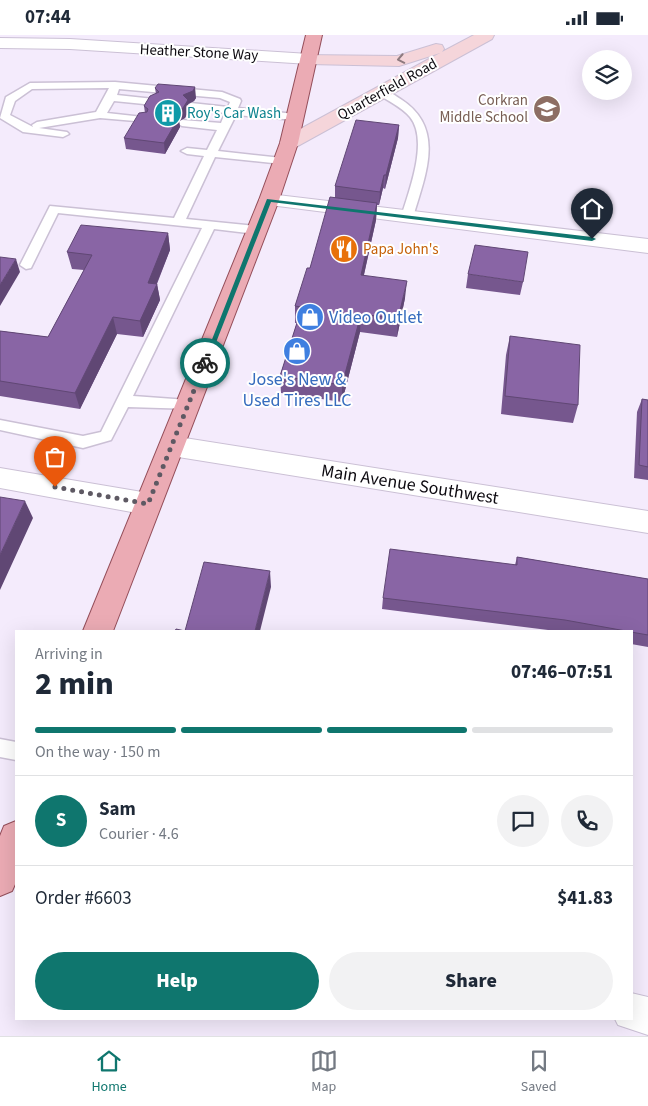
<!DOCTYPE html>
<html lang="en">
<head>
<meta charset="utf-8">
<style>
	:root { --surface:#fff; --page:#f2f2f3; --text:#1f2937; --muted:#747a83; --line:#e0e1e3; --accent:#0f766e }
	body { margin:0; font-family:"Source Sans 3",sans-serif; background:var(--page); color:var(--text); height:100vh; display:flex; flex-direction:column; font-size:19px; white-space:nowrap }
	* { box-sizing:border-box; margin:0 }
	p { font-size:16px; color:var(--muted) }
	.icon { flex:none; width:28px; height:28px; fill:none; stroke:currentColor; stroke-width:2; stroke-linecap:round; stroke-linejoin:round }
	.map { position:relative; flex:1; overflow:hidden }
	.drawer { position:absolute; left:15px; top:595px; width:618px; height:390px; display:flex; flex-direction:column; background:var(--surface); border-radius:0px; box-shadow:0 5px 20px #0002 }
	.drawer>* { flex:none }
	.controls { position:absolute; left:582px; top:15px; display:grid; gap:10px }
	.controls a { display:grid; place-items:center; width:50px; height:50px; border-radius:50%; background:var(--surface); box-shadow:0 5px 20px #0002; font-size:25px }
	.pin { position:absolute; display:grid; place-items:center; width:42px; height:42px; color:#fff; margin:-51px -21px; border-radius:50% 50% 50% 0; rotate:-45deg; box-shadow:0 0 5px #0007 }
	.pin .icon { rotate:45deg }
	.courier { position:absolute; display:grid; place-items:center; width:50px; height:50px; margin:-25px; border:4px solid #0f766e; border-radius:50%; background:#fff; color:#222; box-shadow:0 1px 6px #0007 }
	.head em { font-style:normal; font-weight:800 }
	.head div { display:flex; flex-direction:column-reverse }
	.head { display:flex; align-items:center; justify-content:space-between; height:85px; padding:0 20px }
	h1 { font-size:32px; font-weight:800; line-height:38px }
	.bar { display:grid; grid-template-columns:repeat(4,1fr); gap:8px 5px; align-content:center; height:60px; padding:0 20px }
	.bar i { height:6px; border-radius:4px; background:var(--line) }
	.bar .selected { background:var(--accent) }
	.bar p { grid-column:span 4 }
	.line { display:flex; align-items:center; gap:12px; padding:0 20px; border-top:1px solid var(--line) }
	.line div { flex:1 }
	.round { display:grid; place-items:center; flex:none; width:52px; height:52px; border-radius:26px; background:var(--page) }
	.primary-button { display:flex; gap:10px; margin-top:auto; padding:10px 20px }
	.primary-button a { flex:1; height:58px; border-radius:30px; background:var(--accent); color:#fff; font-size:20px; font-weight:800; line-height:58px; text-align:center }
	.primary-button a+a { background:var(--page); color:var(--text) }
	.status { display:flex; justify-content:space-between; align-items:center; height:35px; padding:0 25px; background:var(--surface); direction:ltr }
	.status svg { height:14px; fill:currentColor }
	.dock { display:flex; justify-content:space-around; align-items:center; height:70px; border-top:1px solid var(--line); background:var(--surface); font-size:14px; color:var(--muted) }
	.dock a { display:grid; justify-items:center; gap:2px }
	.dock .selected { color:var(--accent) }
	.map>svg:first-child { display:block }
</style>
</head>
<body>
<div class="status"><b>07:44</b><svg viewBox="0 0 49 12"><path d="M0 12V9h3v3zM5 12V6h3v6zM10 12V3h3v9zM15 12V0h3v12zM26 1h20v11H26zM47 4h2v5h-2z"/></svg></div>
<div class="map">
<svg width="648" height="1001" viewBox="0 0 648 1001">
	<rect width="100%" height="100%" fill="#f4ebfc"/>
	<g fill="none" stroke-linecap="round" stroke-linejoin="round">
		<!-- lane casing -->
		<g stroke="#cbc0d5" stroke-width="3">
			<path id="lane" d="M115,47L222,57L240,64L241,66L238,73L295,79L300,82L295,85L236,80L218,116L282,123L288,126L282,129L215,122L186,184L257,191L263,195L257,199L214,194L133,361L188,365L193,366L195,370L193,374L128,372L111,405L83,413L0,395V385L83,401L101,397L202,193L58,178L31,233L26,234L20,230L50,171L174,183L204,121L187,119L181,116L187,113L207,115L217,95L182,91L177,88L182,85L221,88L225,78L191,74L186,71L191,68L228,72L230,67L220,63L119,54L117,60L154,64L159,67L154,70L114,66L107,78L143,82L148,85L147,87L100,83L39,93L67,97L69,99L63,102L23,97L0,83L6,62L30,48ZM109,53L96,77L37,87L32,90L33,92L10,80L15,66L32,54Z
				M382,54C389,56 396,61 402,65C446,94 425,141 413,182L407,186L401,182C409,156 429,105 410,82C402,72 388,66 378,59L377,57Z
				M0,704L16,707V725L0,722Z"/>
		</g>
		<!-- street casing -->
		<g stroke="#cbc0d5" stroke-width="2">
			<path id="street" d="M0,3L70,4L309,19L315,20L318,24L315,28L309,29L70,14L0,13Z
				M269,159L648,204V218L262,169L259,165L262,161Z
				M172,401L648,476V498L172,421L163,418L159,411L163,404Z
				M0,433L148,458L157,462L161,469L157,476L148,480L0,453Z
				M631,958L648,962V1000L618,990L615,984H631Z"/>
		</g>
		<!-- secondary casing -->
		<g stroke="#cbc0d5" stroke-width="2">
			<path id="secondary" d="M474,0H494L492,4L296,112H282L280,108L282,104L440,18L399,31L309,29L303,28L300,24L303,20L397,21L436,9L442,10L444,14L442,17Z"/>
		</g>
		<!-- primary casing -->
		<g stroke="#944e5a" stroke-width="2">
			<path id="primary" d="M306,0H322L298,108L279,165L113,596H83L259,165L280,108Z
				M16,786V847L12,856L0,861V801L4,791Z"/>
		</g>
		<!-- lane -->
		<use href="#lane" fill="#fff" fill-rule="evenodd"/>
		<!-- street -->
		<use href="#street" fill="#fff" fill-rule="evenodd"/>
		<!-- secondary -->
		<use href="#secondary" fill="#f5d5da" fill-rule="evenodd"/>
		<!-- primary -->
		<use href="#primary" fill="#ebabb4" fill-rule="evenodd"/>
	</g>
	<!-- wall -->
	<path fill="#76578e" d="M155,53L196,63L194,66L188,69L189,75L185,83L179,86L180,92L165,119L126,114L124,103L145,78L144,71L156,59Z
		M399,90L398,103L385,154L383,153L379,170H377L376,185L364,240L405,263L397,302L360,297L342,367L281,358L280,341L297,288H295V271L310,233L335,163V151Z
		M168,198L170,215L157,249L160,265L143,302L117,299L80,374L0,361V296L48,302L84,235L72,234L67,217Z
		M468,239L523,247L520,260L466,253Z
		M510,301L578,370L573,388L501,379L506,320Z
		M642,364L648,365V445L634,443L637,377Z
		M517,522L648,544V612L631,609V596H556L382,574L383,563L515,530Z"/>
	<!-- shaded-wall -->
	<path fill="#604774" d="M195,52L196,63L194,66L188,69L189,75L185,83L179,86L180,92L165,119L164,108L174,77L183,60Z
		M399,90L398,103L385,154L386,140Z
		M384,140L383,153L379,170L380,157Z
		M377,168L376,185L360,257L361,240Z
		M168,198L170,215L154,255L157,249L160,265L143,302L140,286L148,248Z
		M16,224L20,237L0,271V250Z
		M407,246L405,263L397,302L398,284Z
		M361,279L360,297L342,367V350Z
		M113,282L117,299L80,374L75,358Z
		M25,466L33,483L0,555V520Z
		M270,536L271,552L260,596H255Z"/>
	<!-- building -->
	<path fill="#8965a5" stroke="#604774" d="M158,49L195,52L193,56L183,60L188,65L183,73L174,77L179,82L164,108L124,103L139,78L147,77L148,74L144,71L150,61L159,57L155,53Z
		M356,85L399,90L386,140H384L380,157L335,151Z
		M330,162L377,168L361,240L407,246L398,284L361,279L342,350L280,341L302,272L295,271L307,233H310Z
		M81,190L168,198L148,248L157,249L140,286L113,282L75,358L0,346V296L48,302L92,220L67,217Z
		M475,210L528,217L523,247L468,239Z
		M0,222L16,224L0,250Z
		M510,301L580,310L578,370L505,361Z
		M642,364L648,365V432L639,430Z
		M0,462L25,466L0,520Z
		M390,514L517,530V522L648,544V600L631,597V596H626L565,585L383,563Z
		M204,527L270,536L255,596H175L176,594L185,596Z"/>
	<!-- one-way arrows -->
	<defs><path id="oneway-chevron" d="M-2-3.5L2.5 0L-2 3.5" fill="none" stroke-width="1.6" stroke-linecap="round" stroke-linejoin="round" transform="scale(1.25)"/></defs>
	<use stroke="#8d7a7f" href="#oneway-chevron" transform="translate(401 24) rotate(169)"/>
	<!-- route -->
	<path fill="#0f766e" d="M267,164L592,202L596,204L592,206L271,167L208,328L202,330Z"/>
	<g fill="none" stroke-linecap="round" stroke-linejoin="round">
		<!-- done -->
		<path stroke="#5e5963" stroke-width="5" stroke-dasharray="0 9" d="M55,452L148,469L205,328"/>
	</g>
	<!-- icons -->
	<defs>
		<g id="school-disc" transform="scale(1.4375)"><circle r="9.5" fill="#8d6e63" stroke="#fff"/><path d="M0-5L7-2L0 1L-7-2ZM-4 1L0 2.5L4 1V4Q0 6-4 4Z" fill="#fff"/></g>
		<g id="building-disc" transform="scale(1.4375)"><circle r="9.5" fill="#0f9aa8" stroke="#fff"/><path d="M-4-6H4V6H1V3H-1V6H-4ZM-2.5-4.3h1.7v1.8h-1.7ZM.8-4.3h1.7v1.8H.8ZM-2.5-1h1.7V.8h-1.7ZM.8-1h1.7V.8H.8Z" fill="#fff"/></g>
		<g id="restaurant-disc" transform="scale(1.4375)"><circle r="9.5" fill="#e8710a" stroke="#fff"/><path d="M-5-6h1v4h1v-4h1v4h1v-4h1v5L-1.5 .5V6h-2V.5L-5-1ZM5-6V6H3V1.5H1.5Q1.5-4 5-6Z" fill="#fff"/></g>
		<g id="shop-disc" transform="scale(1.4375)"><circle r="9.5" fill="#3f7fe0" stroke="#fff"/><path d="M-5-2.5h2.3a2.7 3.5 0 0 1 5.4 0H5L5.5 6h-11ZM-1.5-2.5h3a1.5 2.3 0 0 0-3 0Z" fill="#fff"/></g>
	</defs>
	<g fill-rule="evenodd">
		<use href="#school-disc" x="547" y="74"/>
		<use href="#building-disc" x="168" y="78"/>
		<use href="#restaurant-disc" x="344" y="214"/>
		<use href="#shop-disc" x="310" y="282"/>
		<use href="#shop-disc" x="297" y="316"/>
	</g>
	<g text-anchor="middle" stroke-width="4" stroke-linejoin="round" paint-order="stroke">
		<!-- far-street labels -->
		<g font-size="15" fill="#0d0a10" stroke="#fff">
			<text transform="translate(199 17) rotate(3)" y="5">Heather Stone Way</text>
			<text transform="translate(387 54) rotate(-29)" y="5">Quarterfield Road</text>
		</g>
		<!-- far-education labels -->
		<g font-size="15" fill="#785e54" stroke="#fff" text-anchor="end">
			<text x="528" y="70">Corkran<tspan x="528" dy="17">Middle School</tspan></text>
		</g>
		<!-- far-culture labels -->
		<g font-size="15" fill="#0d838f" stroke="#fff" text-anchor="start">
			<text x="187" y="83">Roy's Car Wash</text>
		</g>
		<!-- far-food labels -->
		<g font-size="15" fill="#c56008" stroke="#fff" text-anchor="start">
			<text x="363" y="219">Papa John's</text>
		</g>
		<!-- shop labels -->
		<g font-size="18" fill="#366cbe" stroke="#fff" text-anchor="start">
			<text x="329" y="288">Video Outlet</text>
			<text x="297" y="350" text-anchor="middle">Jose's New &amp;<tspan x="297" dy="21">Used Tires LLC</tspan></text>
		</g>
		<!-- street labels -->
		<g font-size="18" fill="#0d0a10" stroke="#fff">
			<text transform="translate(410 449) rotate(9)" y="6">Main Avenue Southwest</text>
		</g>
	</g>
</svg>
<div class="controls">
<a><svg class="icon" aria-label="layers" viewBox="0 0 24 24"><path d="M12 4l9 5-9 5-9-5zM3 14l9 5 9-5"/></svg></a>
</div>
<div class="pin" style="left:55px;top:452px;background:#ea580c"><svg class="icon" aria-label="bag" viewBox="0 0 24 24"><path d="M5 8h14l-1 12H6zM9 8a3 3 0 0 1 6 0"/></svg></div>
<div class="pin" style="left:592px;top:204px;background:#1f2937"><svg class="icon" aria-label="home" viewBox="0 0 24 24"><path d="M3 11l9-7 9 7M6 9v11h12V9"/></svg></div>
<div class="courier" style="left:205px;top:328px"><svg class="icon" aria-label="bike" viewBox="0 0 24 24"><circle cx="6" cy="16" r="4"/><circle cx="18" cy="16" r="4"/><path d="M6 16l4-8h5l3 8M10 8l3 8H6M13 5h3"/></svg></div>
<section class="drawer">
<div class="head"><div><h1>2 min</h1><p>Arriving in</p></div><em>07:46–07:51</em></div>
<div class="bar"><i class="selected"></i><i class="selected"></i><i class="selected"></i><i></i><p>On the way · 150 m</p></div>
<div class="line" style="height:90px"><b class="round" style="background:var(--accent);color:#fff">S</b><div><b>Sam</b><p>Courier · 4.6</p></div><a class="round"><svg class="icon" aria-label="chat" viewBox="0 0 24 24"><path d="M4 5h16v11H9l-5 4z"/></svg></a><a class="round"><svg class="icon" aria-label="phone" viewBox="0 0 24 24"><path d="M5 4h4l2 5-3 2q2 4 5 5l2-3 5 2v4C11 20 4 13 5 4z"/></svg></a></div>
<div class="line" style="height:65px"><div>Order #6603</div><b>$41.83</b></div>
<div class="primary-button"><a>Help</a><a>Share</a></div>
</section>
</div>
<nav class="dock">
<a class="selected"><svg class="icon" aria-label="home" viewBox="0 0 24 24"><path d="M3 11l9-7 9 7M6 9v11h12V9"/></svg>Home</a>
<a><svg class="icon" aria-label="map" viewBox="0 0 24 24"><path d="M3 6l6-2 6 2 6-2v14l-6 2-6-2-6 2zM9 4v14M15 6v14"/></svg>Map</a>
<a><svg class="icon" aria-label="saved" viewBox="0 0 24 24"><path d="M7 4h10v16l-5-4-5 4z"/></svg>Saved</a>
</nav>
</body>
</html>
